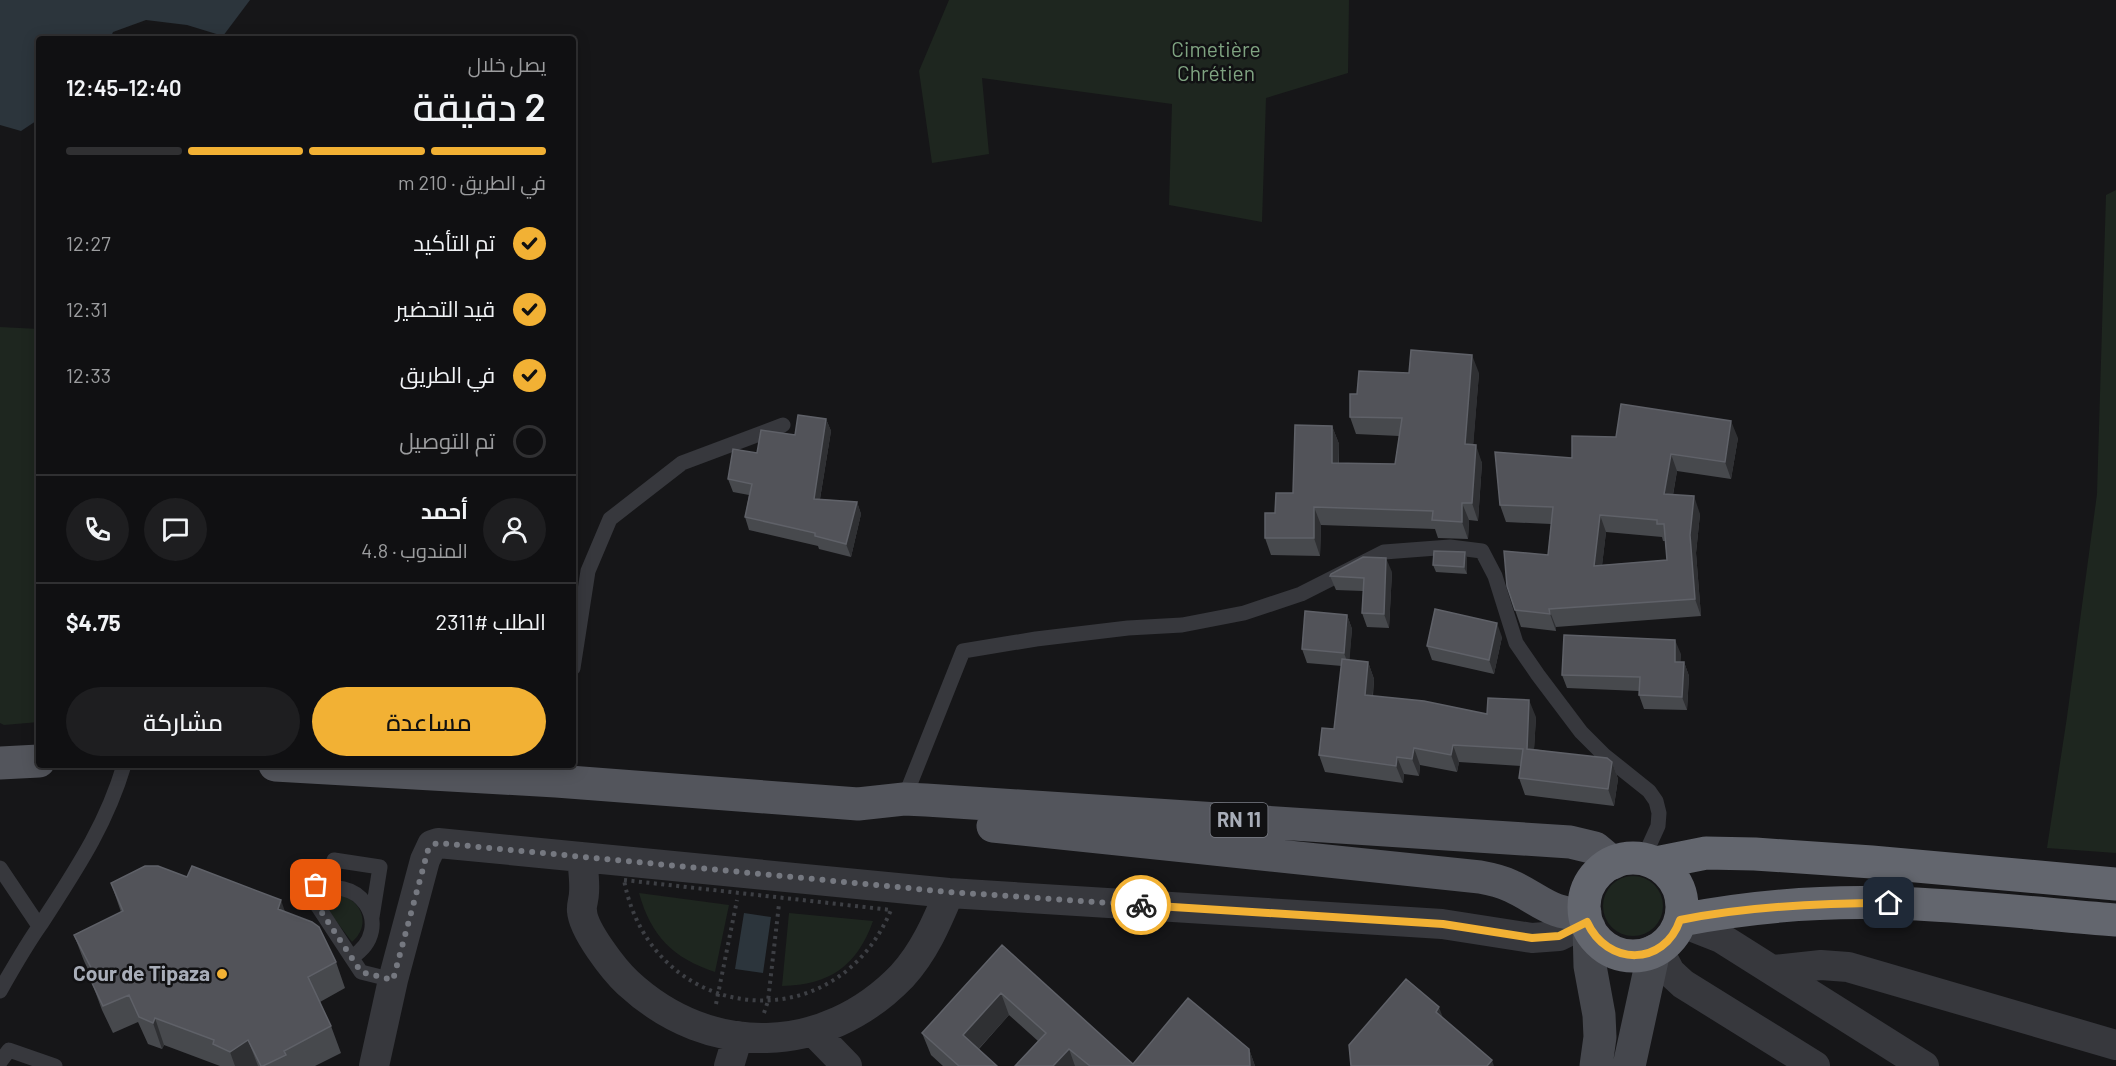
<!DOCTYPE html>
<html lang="ar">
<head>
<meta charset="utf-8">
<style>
	:root { --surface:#101012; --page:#1e1e20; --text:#f1f3f6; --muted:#9c9d9f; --line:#303032; --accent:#f2b134 }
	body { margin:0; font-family:Barlow,Cairo,sans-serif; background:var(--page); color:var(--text); direction:rtl; height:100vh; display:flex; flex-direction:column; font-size:22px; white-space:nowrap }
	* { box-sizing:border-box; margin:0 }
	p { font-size:20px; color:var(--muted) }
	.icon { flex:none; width:33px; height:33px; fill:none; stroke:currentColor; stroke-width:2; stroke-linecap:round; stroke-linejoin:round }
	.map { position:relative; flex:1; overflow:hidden; direction:ltr }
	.panel { position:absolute; left:36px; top:36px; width:540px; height:732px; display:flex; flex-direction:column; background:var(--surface); border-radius:6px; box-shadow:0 3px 15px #0003,0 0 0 2px var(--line); direction:rtl }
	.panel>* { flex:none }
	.pin { position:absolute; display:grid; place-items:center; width:51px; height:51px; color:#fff; margin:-26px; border-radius:12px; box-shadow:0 3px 9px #0006 }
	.courier { position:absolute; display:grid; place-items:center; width:60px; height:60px; margin:-30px; border:4px solid #f2b134; border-radius:50%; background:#fff; color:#222; box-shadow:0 2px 8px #0007 }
	.summary em { font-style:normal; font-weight:600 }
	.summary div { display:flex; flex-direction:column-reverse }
	.summary { display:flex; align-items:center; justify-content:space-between; height:102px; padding:0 30px }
	h1 { font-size:39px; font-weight:600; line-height:45px }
	.bar { display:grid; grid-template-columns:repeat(4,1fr); gap:9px 6px; align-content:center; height:72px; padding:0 30px }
	.bar i { height:8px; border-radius:4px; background:var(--line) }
	.bar .active { background:var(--accent) }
	.bar p { grid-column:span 4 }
	.line { display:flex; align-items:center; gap:15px; padding:0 30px; border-top:2px solid var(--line) }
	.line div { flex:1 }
	.round { display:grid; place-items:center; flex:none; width:63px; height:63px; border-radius:32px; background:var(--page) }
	ol { padding:0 30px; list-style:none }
	li { display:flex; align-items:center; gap:18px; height:66px }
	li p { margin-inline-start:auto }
	li .icon { padding:6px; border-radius:50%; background:var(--accent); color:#111; stroke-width:4 }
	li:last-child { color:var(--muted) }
	li i { width:33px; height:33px; border:3px solid var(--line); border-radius:50% }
	.button { display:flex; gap:12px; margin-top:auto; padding:12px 30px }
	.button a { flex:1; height:69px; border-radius:36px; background:var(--accent); color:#111; font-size:24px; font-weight:600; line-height:69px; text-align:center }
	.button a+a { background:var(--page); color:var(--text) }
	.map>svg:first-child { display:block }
</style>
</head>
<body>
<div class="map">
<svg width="2116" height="1066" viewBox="0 0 2116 1066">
	<rect width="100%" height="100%" fill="#161618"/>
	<!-- green -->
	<path fill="#1e261f" d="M949,0H1349L1348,73L1266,98L1262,222L1169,205L1172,104L982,78L989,154L932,163L919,71Z
		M2116,190V853L2047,848L2067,717L2097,494L2106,195Z
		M0,327L39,329V722L4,725L0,723Z
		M1603 906a30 30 0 1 1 60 0a30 30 0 1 1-60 0Z
		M639,893L729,905L715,972C673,958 651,936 639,893Z
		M339,895C363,900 371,926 352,942L321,901L333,896Z
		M789,913L873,921C857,966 830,985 782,986Z"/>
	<!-- water -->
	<path fill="#2c353c" d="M0,0H250L223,36L187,25L146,20L113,32L110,39H39V119L21,131L0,125Z
		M744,913L771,917L763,973L735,969Z"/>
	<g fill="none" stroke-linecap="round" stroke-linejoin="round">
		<!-- path -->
		<path stroke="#3d3f44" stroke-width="4" stroke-dasharray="3 4.5" stroke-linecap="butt" d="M624,880L891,910C835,1045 651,1024 624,880Z
			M716,1004L737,900
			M764,1013L768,1001L779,904"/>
		<!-- lane -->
		<path stroke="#37383d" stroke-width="15" d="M573,668L588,571L610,519L682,463L783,425
			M904,799L963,651L1036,639L1128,628L1182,625L1244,613L1301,594L1384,552L1450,547L1482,551L1495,576L1516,643L1538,675L1581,732L1604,755L1649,791L1656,801L1659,813L1658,826L1643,859
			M0,868L39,926
			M311,896L321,873L332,866L334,860L380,867L372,917
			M311,896C357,866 398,928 352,957
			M311,896L361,972L393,980
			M0,991C13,968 26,945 41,924C75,871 106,826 124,765
			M0,1062L9,1050L55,1066"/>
		<!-- street -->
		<path stroke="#37383d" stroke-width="30" d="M582,857C583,869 585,881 584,893C584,899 581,906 582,911C583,930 614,970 628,983C710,1059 825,1056 902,976C924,952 937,922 949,893
			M1679,925L1693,927L1721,938L1924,1066
			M1658,949L1670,972L1683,984L1815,1066
			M1773,970L1821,965L1848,967L2116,1045
			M813,1031L847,1066
			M374,1066L393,980L425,860L432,845L438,843L949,893L1442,924L1532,938L1559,936L1587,922
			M729,1066L738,1036"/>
		<!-- secondary -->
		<path stroke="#45474d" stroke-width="33" d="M1589,927L1590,966L1599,1015L1600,1037L1596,1066
			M1629,1066L1654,951"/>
		<!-- primary -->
		<path stroke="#53555c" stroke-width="33" d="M0,763L39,761
			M275,765L556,781L858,804L904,799L926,800L1570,842L1595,848L1613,863
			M993,826L1480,877C1491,879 1501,881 1511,886C1538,898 1553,917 1585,913"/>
		<!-- highway -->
		<path stroke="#63666e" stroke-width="33" d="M1584 907a49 49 0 1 1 98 0a49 49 0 1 1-98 0Z
			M1656,863L1706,853L1755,854L1872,862L2116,884
			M1681,920C1748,907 1820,901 1889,903C1965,905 2041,914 2116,920"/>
	</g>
	<!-- wall -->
	<path fill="#47494d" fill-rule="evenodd" d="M1409,373H1479L1473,445L1482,463L1478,521L1469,520L1468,539L1438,538L1435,529L1321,525L1320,556L1271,555L1265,538L1275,513L1293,493L1332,426L1339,444V463L1395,464L1399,436L1356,434L1350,417L1357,394Z
		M826,419L831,431L820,499L857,502L861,514L851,557L819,549L818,546L749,530L745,517L749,495L733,492L728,479L795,435Z
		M1738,438L1731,479L1677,471L1673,495L1700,514L1696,553L1701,616L1556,627V631L1521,627L1515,610L1548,555L1551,524L1506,522L1500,505L1572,458ZM1606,532L1662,537L1663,541H1665L1667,560L1602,565Z
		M1465,552L1467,559V574L1436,572L1433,565Z
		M1392,572L1389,628L1367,627L1362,613L1363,591L1336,590L1330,576Z
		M1347,615L1352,629L1349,660L1368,662L1374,679L1373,696L1487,714L1536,717L1534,749L1612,762L1618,779L1614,806L1525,795L1519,778L1521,766L1459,762L1457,772L1420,765L1419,776L1404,774L1403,783L1325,772L1319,755L1334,729L1342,666L1307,663L1302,649Z
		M1502,637L1494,674L1432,660L1427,646Z
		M1681,654L1680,662H1684L1689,676L1687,710L1644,709L1639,695V691L1567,688L1562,675Z
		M111,883L285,912L336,962L345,988L320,1002L331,1026L341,1053L315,1066H220L164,1045L162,1049L148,1044L138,1022L113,1033L102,1010L92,983L94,982L84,961L74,935L121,912Z
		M1002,945L1133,1064L1249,1049L1255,1066H1015L1038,1041L1009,1015L979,1049L997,1066H943L931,1055L922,1033Z"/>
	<!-- shaded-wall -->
	<path fill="#2f3033" d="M1472,355L1479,373L1472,461L1465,444Z
		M826,419L831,431L818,511L814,499Z
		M1731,421L1738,438L1731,479L1725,462Z
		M1332,426L1339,444L1338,480L1332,463Z
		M1476,445L1482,463L1478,521L1472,503Z
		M1671,454L1677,471L1670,511L1664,494Z
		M1694,496L1700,514L1696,553L1701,616L1695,599L1690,535Z
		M857,502L861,514L851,557L846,544Z
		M1462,503L1469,520L1468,539L1462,522Z
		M1314,507L1321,525L1320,556L1314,538Z
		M1600,515L1606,532L1600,583L1594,566Z
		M1465,552L1467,559V574L1464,567Z
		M1386,558L1392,572L1389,628L1384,614Z
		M1549,609L1556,627V631L1550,614Z
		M1347,615L1352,629L1349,667L1344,653Z
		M1497,623L1502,637L1494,674L1489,660Z
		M1675,640L1681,654L1680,676L1675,662Z
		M1368,662L1374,679L1371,712L1365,695Z
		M1684,662L1689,676L1687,710L1682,697Z
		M1529,700L1536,717L1533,766L1527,749Z
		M1453,745L1459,762L1457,772L1451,755Z
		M1414,748L1420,765L1419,776L1412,759Z
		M1397,757L1404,774L1403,783L1396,766Z
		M1612,762L1618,779L1614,806L1608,789Z
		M281,900L290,926L278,909Z
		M1001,993L1009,1015L971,1057L963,1035Z
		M1439,1007L1447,1029L1436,1012Z
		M155,1018L164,1045L162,1049L153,1023Z
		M248,1040L258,1066H235L230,1052Z
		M1069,1049L1075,1066H1053Z
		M1249,1049L1255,1066H1250Z
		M1492,1060L1494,1066H1487Z"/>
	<!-- building -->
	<path fill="#525359" stroke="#5f6168" stroke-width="1.5" fill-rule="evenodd" d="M1411,350L1472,355L1465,444L1476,445L1472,503H1462V522L1432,520L1433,511L1314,507V538H1265V513H1275L1276,493H1293L1295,425L1332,426V463L1395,464L1402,418L1350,417V394H1357L1359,371L1409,373Z
		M1621,404L1731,421L1725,462L1671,454L1664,494L1694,496L1690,535L1695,599L1549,609L1550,614L1515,610L1507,586L1504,551L1548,555L1553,507L1500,505L1495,452L1572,458V436L1616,437ZM1600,515L1657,520V524H1664L1667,560L1594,566Z
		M798,415L826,419L814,499L857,502L846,544L815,536V533L745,517L752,484L728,479L733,449L757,453L761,430L795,435Z
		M1434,551L1465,552L1464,567L1433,565Z
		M1363,557L1386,558L1384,614L1362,613L1364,578L1330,576L1331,574Z
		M1435,609L1497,623L1489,660L1427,646Z
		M1305,611L1347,615L1344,653L1302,649Z
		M1564,635L1675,640V662H1684L1682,697L1639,695L1640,677L1562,675Z
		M1342,659L1368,662L1365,695L1424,701L1487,714L1488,698L1529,700L1527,749L1607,758L1612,762L1608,789L1519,778L1523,749L1453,745L1451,755L1414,748L1412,759L1397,757L1396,766L1319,755L1322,728L1334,729Z
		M145,866H158L187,877L192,866L281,900L278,909L312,922L319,927L336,962L308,977L331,1026L284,1051L286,1055L263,1066H261L248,1040L230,1052L213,1044L214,1040L155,1018L153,1023L139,1017L129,995L103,1006L92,983L98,981L74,935L123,911L111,883Z
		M1002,945L1133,1064L1188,998L1249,1049L1250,1066H1090L1069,1049L1053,1066H1015L1046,1033L1001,993L963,1035L997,1066H959L922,1033Z
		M1406,979L1439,1007L1436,1012L1492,1060L1487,1066H1351L1349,1045Z"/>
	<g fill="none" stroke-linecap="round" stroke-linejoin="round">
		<!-- done -->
		<path stroke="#757880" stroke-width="6" stroke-dasharray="0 10.8" d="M316,885L311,896L361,972L393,980L428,850L432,845L438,843L949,892L1141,905"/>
		<!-- route -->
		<path stroke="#f2b134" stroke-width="8" d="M1141,905L1443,924L1532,938L1559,936L1587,922C1607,966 1664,967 1680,920C1749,906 1820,903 1889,903"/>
	</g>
	<!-- markers -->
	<circle fill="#f2b134" stroke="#111113" stroke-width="2" cx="222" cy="974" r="6"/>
	<g text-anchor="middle" stroke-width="5" stroke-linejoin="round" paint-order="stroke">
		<!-- shield labels -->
		<rect fill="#111113" stroke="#7b7e86" stroke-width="1.5" x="1210.5" y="803" width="57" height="34" rx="4.5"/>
		<g font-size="20" font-weight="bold" fill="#a8adb8">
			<text x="1239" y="827">RN 11</text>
		</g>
		<!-- park labels -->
		<g font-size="21" fill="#7fa381" stroke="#111113">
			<text x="1216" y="57">Cimetière<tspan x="1216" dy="24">Chrétien</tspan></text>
		</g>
		<!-- poi labels -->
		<g font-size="21" font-weight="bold" fill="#a8adb8" stroke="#111113" text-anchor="end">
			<text x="210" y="981">Cour de Tipaza</text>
		</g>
	</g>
</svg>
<div class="pin" style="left:316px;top:885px;background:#ea580c"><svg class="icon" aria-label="bag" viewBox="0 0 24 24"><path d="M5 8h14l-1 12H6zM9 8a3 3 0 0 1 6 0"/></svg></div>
<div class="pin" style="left:1889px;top:903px;background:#1f2937"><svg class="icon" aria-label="home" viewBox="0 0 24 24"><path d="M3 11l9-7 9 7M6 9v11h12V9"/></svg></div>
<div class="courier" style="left:1141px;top:905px"><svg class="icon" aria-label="bike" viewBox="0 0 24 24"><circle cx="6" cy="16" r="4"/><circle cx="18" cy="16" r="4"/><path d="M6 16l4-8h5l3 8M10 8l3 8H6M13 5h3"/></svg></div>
<section class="panel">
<div class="summary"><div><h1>2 دقيقة</h1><p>يصل خلال</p></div><em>12:40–12:45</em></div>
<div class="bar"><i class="active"></i><i class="active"></i><i class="active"></i><i></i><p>في الطريق · 210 m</p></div>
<ol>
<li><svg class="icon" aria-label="check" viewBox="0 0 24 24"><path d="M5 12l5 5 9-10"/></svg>تم التأكيد<p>12:27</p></li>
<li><svg class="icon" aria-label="check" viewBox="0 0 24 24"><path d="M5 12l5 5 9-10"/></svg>قيد التحضير<p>12:31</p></li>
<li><svg class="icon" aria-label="check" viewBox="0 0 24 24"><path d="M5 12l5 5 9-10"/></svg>في الطريق<p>12:33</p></li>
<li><i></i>تم التوصيل</li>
</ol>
<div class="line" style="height:108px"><a class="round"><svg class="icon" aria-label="person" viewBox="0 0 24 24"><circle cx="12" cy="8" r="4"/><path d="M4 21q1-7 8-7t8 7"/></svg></a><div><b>أحمد</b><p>المندوب · 4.8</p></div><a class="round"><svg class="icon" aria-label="chat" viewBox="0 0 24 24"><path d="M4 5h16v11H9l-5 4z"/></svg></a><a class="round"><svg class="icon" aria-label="phone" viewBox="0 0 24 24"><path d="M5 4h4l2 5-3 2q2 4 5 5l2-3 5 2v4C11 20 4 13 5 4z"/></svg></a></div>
<div class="line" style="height:78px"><div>الطلب #2311</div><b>$4.75</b></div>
<div class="button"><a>مساعدة</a><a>مشاركة</a></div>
</section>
</div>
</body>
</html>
